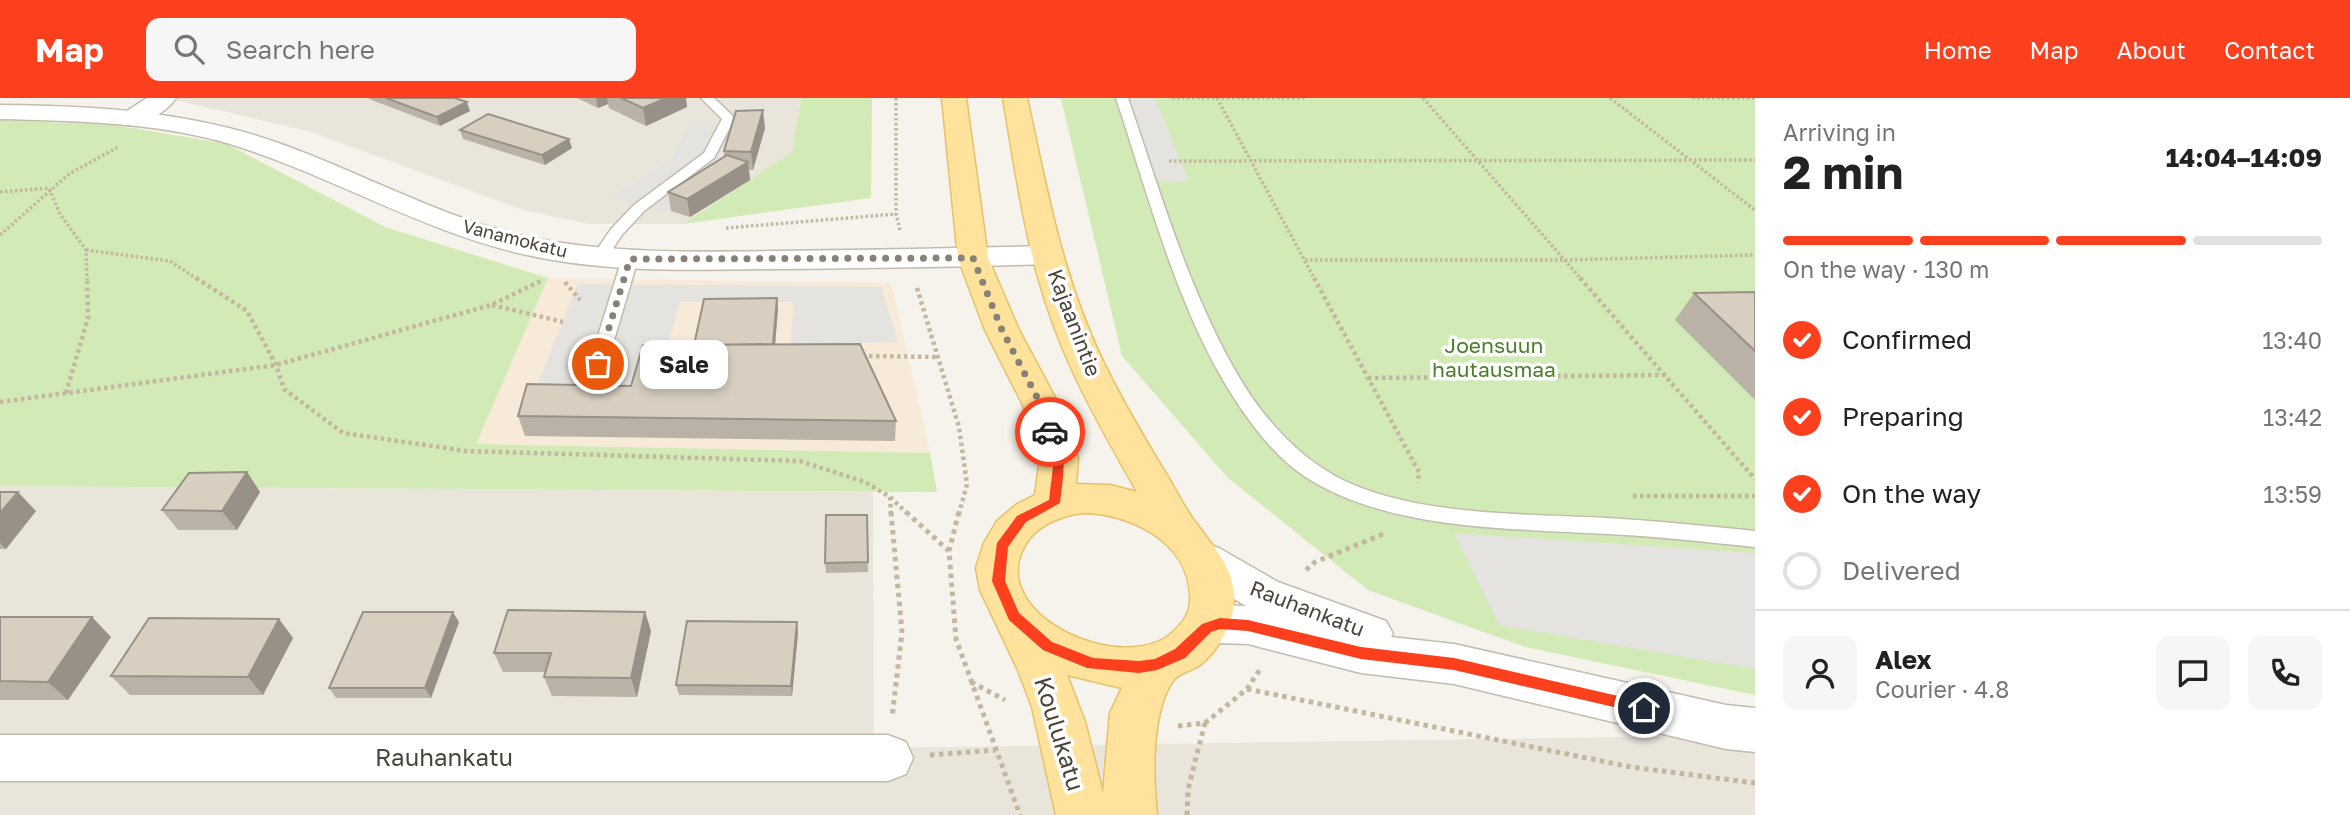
<!DOCTYPE html>
<html lang="en">
<head>
<meta charset="utf-8">
<style>
	:root { --surface:#fff; --page:#f6f6f6; --text:#222; --muted:#767676; --line:#e0e0e0; --accent:#fc3f1d }
	body { margin:0; font-family:"Golos Text",sans-serif; background:var(--page); color:var(--text); height:100vh; display:flex; flex-direction:column; font-size:26px; white-space:nowrap }
	* { box-sizing:border-box; margin:0 }
	p { font-size:23px; color:var(--muted) }
	.icon { flex:none; width:38px; height:38px; fill:none; stroke:currentColor; stroke-width:2; stroke-linecap:round; stroke-linejoin:round }
	.map { position:relative; flex:1; overflow:hidden }
	.details { display:flex; flex-direction:column; background:var(--surface); width:595px }
	.details>* { flex:none }
	.pin { position:absolute; display:grid; place-items:center; width:60px; height:60px; color:#fff; margin:-30px; border:4px solid #fff; border-radius:50%; box-shadow:0 2px 7px #0007 }
	.courier { position:absolute; display:grid; place-items:center; width:70px; height:70px; margin:-35px; border:5px solid #fc3f1d; border-radius:50%; background:#fff; color:#222; box-shadow:0 2px 9px #0007 }
	.bubble { position:absolute; height:49px; border-radius:14px; background:var(--surface); box-shadow:0 4px 10px #0003; font-size:23px; font-weight:700; line-height:49px; text-align:center }
	.headline em { font-style:normal; font-weight:700 }
	.headline div { display:flex; flex-direction:column-reverse }
	.headline { display:flex; align-items:center; justify-content:space-between; height:119px; padding:0 28px }
	h1 { font-size:46px; font-weight:700; line-height:52px }
	.bar { display:grid; grid-template-columns:repeat(4,1fr); gap:10px 7px; align-content:center; height:84px; padding:0 28px }
	.bar i { height:9px; border-radius:5px; background:var(--line) }
	.bar .current { background:var(--accent) }
	.bar p { grid-column:span 4 }
	.line { display:flex; align-items:center; gap:18px; padding:0 28px; border-top:2px solid var(--line) }
	.line div { flex:1 }
	.round { display:grid; place-items:center; flex:none; width:74px; height:74px; border-radius:14px; background:var(--page) }
	ol { padding:0 28px; list-style:none }
	li { display:flex; align-items:center; gap:21px; height:77px }
	li p { margin-inline-start:auto }
	li .icon { padding:7px; border-radius:50%; background:var(--accent); color:#fff; stroke-width:4 }
	li:last-child { color:var(--muted) }
	li i { width:38px; height:38px; border:4px solid var(--line); border-radius:50% }
	header { display:flex; align-items:center; gap:42px; box-sizing:border-box; height:98px; padding:0 35px; background:var(--accent); color:#fff }
	header strong { font-size:33px }
	nav { display:flex; gap:38px; margin-inline-start:auto; font-size:24px }
	.search { width:490px; height:63px; background:var(--page); display:flex; align-items:center; gap:18px; box-sizing:border-box; padding:0 24px; border-radius:14px; color:var(--muted); font-size:26px }
	main { display:flex; flex:1; min-height:0 }
	.map>svg:first-child { display:block }
</style>
</head>
<body>
<header>
<strong>Map</strong>
<div class="search"><svg class="icon" aria-label="search" viewBox="0 0 24 24"><circle cx="10" cy="10" r="6"/><path d="M15 15l6 6"/></svg>Search here</div>
<nav><a>Home</a><a>Map</a><a>About</a><a>Contact</a></nav>
</header>
<main>
<div class="map">
<svg width="1755" height="717" viewBox="0 0 1755 717">
	<rect width="100%" height="100%" fill="#f6f3ec"/>
	<!-- residential -->
	<path fill="#eae5da" d="M167,0H801L792,54L683,126H589L523,112L311,34Z
		M0,388L873,394L874,650L1755,637V717H0Z"/>
	<!-- commercial -->
	<path fill="#f7ead8" d="M548,180L891,185L930,355L475,346Z"/>
	<!-- green -->
	<path fill="#d2eab5" d="M801,0H872L871,100L683,126L792,54Z
		M1061,0H1755V597L1525,549L1368,492L1227,379L1122,258Z
		M0,22L114,27L227,46L385,129L548,180L476,346L930,355L937,394L0,388Z"/>
	<!-- parking -->
	<path fill="#e5e3e0" d="M1129,0H1155L1189,84L1158,83Z
		M722,19L740,21L722,76L664,113L610,100L671,62L689,25L718,26Z
		M578,186L881,189L898,244L861,245L859,261L789,260L794,204H680L666,254L630,300H532Z
		M1454,435L1755,455V571L1499,527Z"/>
	<g fill="none" stroke-linecap="round" stroke-linejoin="round">
		<!-- service casing -->
		<g stroke="#c2bbae" stroke-width="3">
			<path id="service" d="M701,0H714L735,20L714,60L644,113L622,137L605,162H595L592,159L611,131L634,107L704,55L722,21Z
				M1116,0H1128C1159,90 1186,184 1232,267C1257,313 1297,361 1345,383C1419,418 1527,416 1607,420C1656,423 1706,428 1755,433V449C1706,444 1657,438 1607,436C1511,430 1388,433 1304,378C1267,353 1236,306 1215,268C1170,184 1146,90 1116,0Z
				M630,156L638,161L601,286L592,292L586,290L583,286L622,161Z"/>
		</g>
		<!-- minor casing -->
		<g stroke="#c2bbae" stroke-width="3">
			<path id="minor" d="M147,0H176C166,15 139,31 122,26L118,21L122,16Z
				M0,637H888L906,644L913,660L906,676L888,683H0Z"/>
		</g>
		<!-- tertiary casing -->
		<g stroke="#c2bbae" stroke-width="3">
			<path id="tertiary" d="M0,7C95,8 191,13 281,46C365,76 445,122 533,140C614,156 697,154 779,153C869,152 958,150 1048,148L1059,151L1063,157L1059,163L1048,166C957,169 865,170 773,171C691,172 608,175 527,157C423,134 331,77 230,46C156,24 76,23 0,21Z
				M1204,445L1219,450L1278,484L1386,523L1393,536L1391,539L1454,546L1726,607L1755,610V654L1726,651L1454,586L1361,575L1248,546L1220,545L1206,549L1190,543L1183,530L1190,517L1220,507L1246,508L1189,474L1183,462L1189,450Z"/>
		</g>
		<!-- primary casing -->
		<g stroke="#e6c16a" stroke-width="3">
			<path id="primary" d="M942,0H966L988,160L1019,232L1059,307L1078,360L1076,386L1110,387L1137,394C1103,333 1067,272 1046,205C1024,139 1015,69 1003,0H1027C1046,88 1062,177 1101,259C1121,301 1144,340 1168,379C1177,394 1185,411 1196,425C1212,447 1233,468 1234,498C1235,523 1219,552 1200,567C1192,573 1178,575 1173,583C1151,614 1153,680 1157,717H1056L1032,609L1018,572L980,492L976,470L984,445L997,423L1017,406L1035,397L1040,360L1023,307L985,232L958,160ZM1082,415C1129,415 1188,443 1190,497C1191,513 1185,523 1173,534C1124,579 987,518 1024,449C1035,428 1060,418 1082,415ZM1067,577L1122,590L1110,615L1103,695L1085,624Z"/>
		</g>
		<!-- path-far2 -->
		<path stroke="#c4b79f" stroke-width="3.5" stroke-dasharray="2.5 2.5" stroke-linecap="butt" d="M896,0V116L900,132
			M1172,0H1305
			M1217,0L1315,182
			M1423,0L1582,182
			M1610,0L1755,112
			M1692,0H1755
			M1169,63L1755,62
			M0,94L49,90L60,116L86,152L87,182
			M726,130L896,116
			M0,137L69,76L118,49
			M86,152L170,163L199,182
			M1305,162H1563L1755,157"/>
		<!-- path-far1 -->
		<path stroke="#c4b79f" stroke-width="4.5" stroke-dasharray="3.5 3.5" stroke-linecap="butt" d="M196,180L247,213L276,267L284,291L343,335L466,353L800,363L865,384L890,399L908,416
			M1314,180L1419,374L1418,385
			M1580,180L1755,381
			M565,184L580,202
			M917,190L959,329L967,386L959,416
			M492,207L563,224
			M862,258L938,259
			M1368,280L1666,277
			M66,295L88,220L87,180
			M0,304L276,267L491,207L543,182
			M1633,398H1755
			M890,399L891,416"/>
		<!-- path -->
		<path stroke="#c4b79f" stroke-width="5" stroke-dasharray="4.5 4.5" stroke-linecap="butt" d="M891,414L902,534L892,620
			M906,414L949,453
			M959,414L949,453L956,541L1020,717
			M1306,472L1315,464L1386,435
			M971,584L1005,602
			M1247,591L1631,669L1755,685
			M1178,628L1205,625L1247,591L1261,570
			M930,657L996,652
			M1187,717L1188,691L1205,625"/>
		<!-- service -->
		<use href="#service" fill="#fff" fill-rule="evenodd"/>
		<!-- minor -->
		<use href="#minor" fill="#fff" fill-rule="evenodd"/>
		<!-- tertiary -->
		<use href="#tertiary" fill="#fff" fill-rule="evenodd"/>
		<!-- primary -->
		<use href="#primary" fill="#ffe39c" fill-rule="evenodd"/>
	</g>
	<!-- wall -->
	<path fill="#bab2a6" d="M368,0H455L470,13L440,28L369,1Z
		M577,0H686L687,9L646,28L609,10L608,6L598,10Z
		M765,30L753,72H749L750,82L690,119L671,113L668,94L724,59V53Z
		M460,32L572,50L545,67L463,41Z
		M1755,194V302L1675,222L1694,195Z
		M778,210L775,246L896,323L895,343L525,338L518,318L631,288L694,247Z
		M247,374L260,394L237,432H178L162,412Z
		M0,394L36,413L6,451H0Z
		M867,417L868,474L826,475L825,465Z
		M645,514L651,533L637,599L552,598L544,579L545,574H503L494,555Z
		M0,519L111,539L68,602H0Z
		M279,521L293,540L263,597H130L111,578Z
		M459,524L431,600H336L329,590Z
		M798,535L792,598L679,597L676,587Z"/>
	<!-- shaded-wall -->
	<path fill="#979187" d="M596,0H607L608,6L598,10Z
		M666,0H686L687,9L646,28L643,10Z
		M467,4L470,13L440,28L437,19Z
		M763,12L765,30L753,72L751,54Z
		M569,41L572,50L545,67L542,57Z
		M748,64L750,82L690,119L687,101Z
		M777,200L778,210L774,260L773,250Z
		M247,374L260,394L237,432L222,413Z
		M18,394L36,413L6,451L0,445V415Z
		M453,514L459,524L431,600L425,590Z
		M645,514L651,533L637,599L631,580Z
		M92,519L111,539L68,602L48,584Z
		M279,521L293,540L263,597L248,579Z
		M797,524L798,535L792,598L791,588Z"/>
	<!-- building -->
	<path fill="#d8cfc1" stroke="#979187" stroke-width="2" d="M386,0H455L467,4L437,19Z
		M621,0H666L643,10Z
		M763,12L751,54L724,53L736,13Z
		M488,16L569,41L542,57L460,32Z
		M727,57L748,64L687,101L668,94Z
		M1755,194V253L1694,195Z
		M777,200L773,246L694,247L704,201Z
		M860,246L896,323L518,318L527,286L631,288L643,247Z
		M247,374L222,413L162,412L189,375Z
		M0,394H18L0,415Z
		M826,417H867L868,464L825,465Z
		M508,512L645,514L631,580L544,579L551,555H494Z
		M363,514H453L425,590H329Z
		M0,519H92L48,584L0,583Z
		M149,520L279,521L248,579L111,578Z
		M687,523L797,524L791,588L676,587Z"/>
	<!-- route -->
	<path fill="#fc3f1d" d="M1050,330C1071,341 1062,385 1060,405L1026,424L1008,449L1005,483L1019,515L1052,544L1093,560L1139,563L1155,561L1175,551L1202,526L1220,520L1248,522L1361,549L1454,560L1644,604L1651,610L1649,614L1644,616L1454,572L1361,561L1248,533L1220,531L1211,534L1185,560L1157,572L1139,575L1087,570L1043,552L1009,522L992,483L997,445L1017,418L1049,402L1054,360L1045,334Z"/>
	<g fill="none" stroke-linecap="round" stroke-linejoin="round">
		<!-- done -->
		<path stroke="#878178" stroke-width="7" stroke-dasharray="0 12.6" d="M598,266L630,161L973,160L1002,232L1041,307L1050,334"/>
	</g>
	<g text-anchor="middle" stroke-width="7" stroke-linejoin="round" paint-order="stroke">
		<!-- far-street labels -->
		<g font-size="18" fill="#4b4439" stroke="#fff">
			<text transform="translate(515 141) rotate(14)" y="6">Vanamokatu</text>
		</g>
		<!-- street labels -->
		<g font-size="21" fill="#4b4439" stroke="#fff">
			<text transform="translate(1074 225) rotate(69)" y="7">Kajaanintie</text>
			<text transform="translate(1307 511) rotate(21)" y="7">Rauhankatu</text>
		</g>
		<!-- park labels -->
		<g font-size="21" fill="#4a7f2a" stroke="#fff">
			<text x="1494" y="255">Joensuun<tspan x="1494" dy="24">hautausmaa</tspan></text>
		</g>
		<!-- near-street labels -->
		<g font-size="24" fill="#4b4439" stroke="#fff">
			<text transform="translate(1059 636) rotate(73)" y="8">Koulukatu</text>
			<text x="444" y="668">Rauhankatu</text>
		</g>
	</g>
</svg>
<div class="pin" style="left:598px;top:266px;background:#ea580c"><svg class="icon" aria-label="bag" viewBox="0 0 24 24"><path d="M5 8h14l-1 12H6zM9 8a3 3 0 0 1 6 0"/></svg></div>
<div class="pin" style="left:1644px;top:610px;background:#1f2937"><svg class="icon" aria-label="home" viewBox="0 0 24 24"><path d="M3 11l9-7 9 7M6 9v11h12V9"/></svg></div>
<div class="courier" style="left:1050px;top:334px"><svg class="icon" aria-label="car" viewBox="0 0 24 24"><path d="M5 17H2v-5l4-1 3-4h7l3 4 3 1v5h-3M9 17h6M6 11h13"/><circle cx="7" cy="17" r="2"/><circle cx="17" cy="17" r="2"/></svg></div>
<div class="bubble" style="left:640px;top:242px;width:88px">Sale</div>
</div>
<section class="details">
<div class="headline"><div><h1>2 min</h1><p>Arriving in</p></div><em>14:04–14:09</em></div>
<div class="bar"><i class="current"></i><i class="current"></i><i class="current"></i><i></i><p>On the way · 130 m</p></div>
<ol>
<li><svg class="icon" aria-label="check" viewBox="0 0 24 24"><path d="M5 12l5 5 9-10"/></svg>Confirmed<p>13:40</p></li>
<li><svg class="icon" aria-label="check" viewBox="0 0 24 24"><path d="M5 12l5 5 9-10"/></svg>Preparing<p>13:42</p></li>
<li><svg class="icon" aria-label="check" viewBox="0 0 24 24"><path d="M5 12l5 5 9-10"/></svg>On the way<p>13:59</p></li>
<li><i></i>Delivered</li>
</ol>
<div class="line" style="height:126px"><a class="round"><svg class="icon" aria-label="person" viewBox="0 0 24 24"><circle cx="12" cy="8" r="4"/><path d="M4 21q1-7 8-7t8 7"/></svg></a><div><b>Alex</b><p>Courier · 4.8</p></div><a class="round"><svg class="icon" aria-label="chat" viewBox="0 0 24 24"><path d="M4 5h16v11H9l-5 4z"/></svg></a><a class="round"><svg class="icon" aria-label="phone" viewBox="0 0 24 24"><path d="M5 4h4l2 5-3 2q2 4 5 5l2-3 5 2v4C11 20 4 13 5 4z"/></svg></a></div>
</section>
</main>
</body>
</html>
